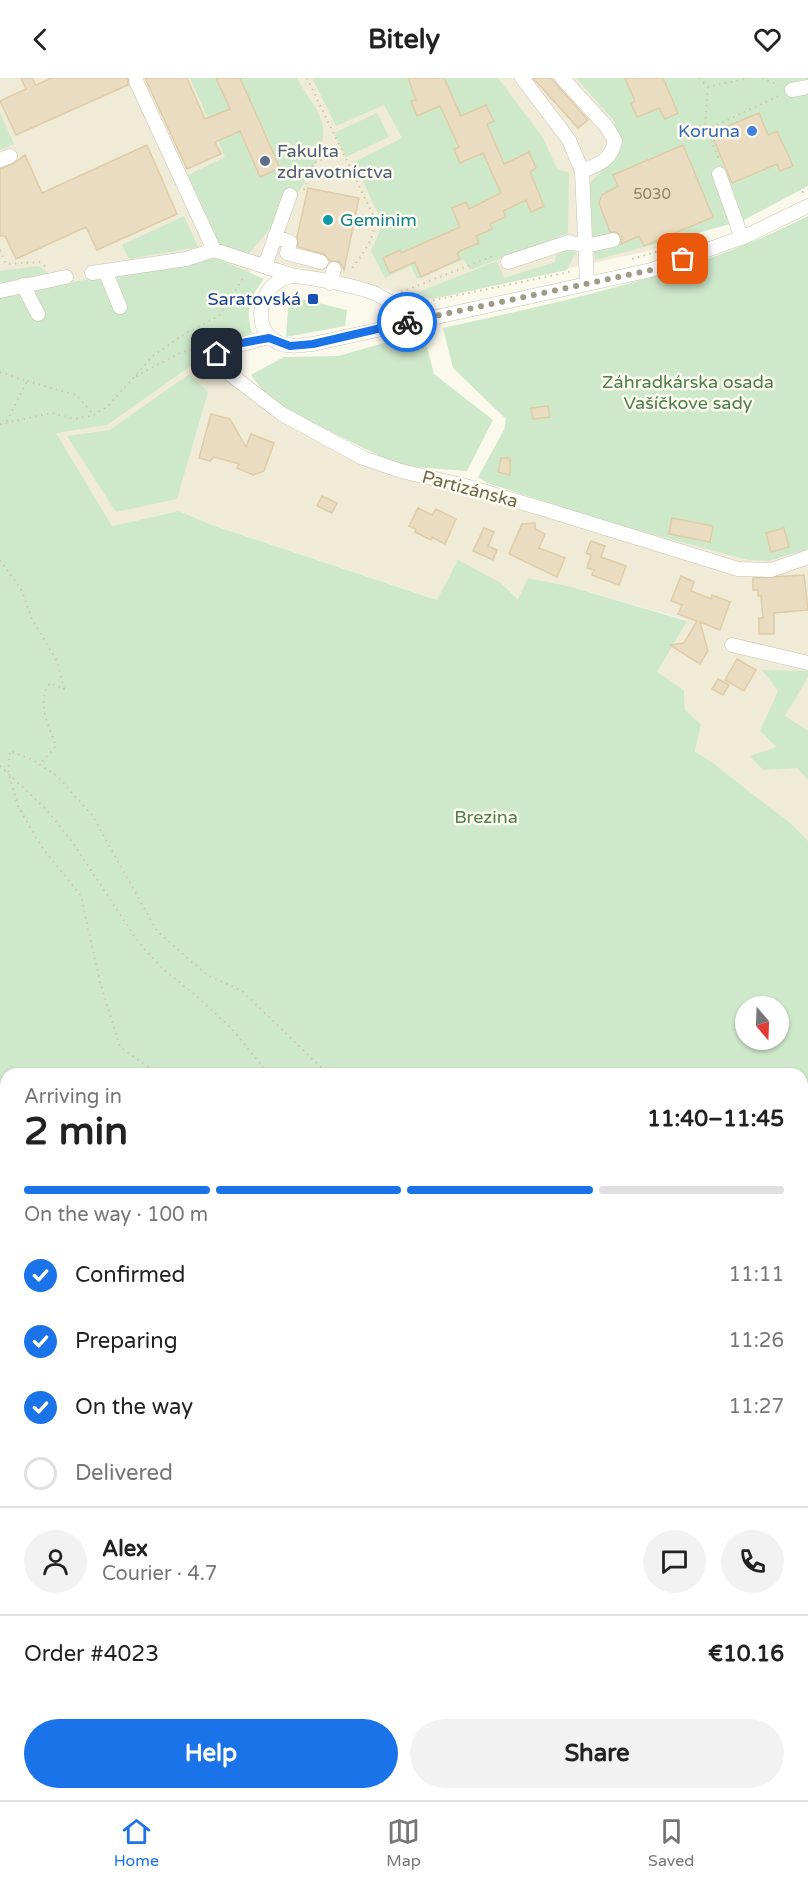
<!DOCTYPE html>
<html lang="en">
<head>
<meta charset="utf-8">
<style>
	:root { --surface:#fff; --page:#f2f2f2; --text:#222; --muted:#767676; --line:#e0e0e0; --accent:#1a73e8 }
	body { margin:0; font-family:"Varela Round",sans-serif; background:var(--page); color:var(--text); height:100vh; display:flex; flex-direction:column; font-size:22px; white-space:nowrap }
	* { box-sizing:border-box; margin:0 }
	p { font-size:20px; color:var(--muted) }
	.icon { flex:none; width:33px; height:33px; fill:none; stroke:currentColor; stroke-width:2; stroke-linecap:round; stroke-linejoin:round }
	.map { position:relative; flex:1; overflow:hidden }
	.side { position:absolute; left:0px; top:990px; width:808px; height:732px; display:flex; flex-direction:column; background:var(--surface); border-radius:18px 18px 0 0; box-shadow:0 2px 4px #0004 }
	.side>* { flex:none }
	.needle { width:39px; rotate:161deg }
	.buttons { position:absolute; left:735px; top:918px; display:grid; gap:12px }
	.buttons a { display:grid; place-items:center; width:54px; height:54px; border-radius:50%; background:var(--surface); box-shadow:0 2px 4px #0004; font-size:30px }
	.pin { position:absolute; display:grid; place-items:center; width:51px; height:51px; color:#fff; margin:-26px; border-radius:12px; box-shadow:0 3px 9px #0006 }
	.courier { position:absolute; display:grid; place-items:center; width:60px; height:60px; margin:-30px; border:4px solid #1a73e8; border-radius:50%; background:#fff; color:#222; box-shadow:0 2px 8px #0007 }
	.overview em { font-style:normal; font-weight:700 }
	.overview div { display:flex; flex-direction:column-reverse }
	.overview { display:flex; align-items:center; justify-content:space-between; height:102px; padding:0 24px }
	h1 { font-size:39px; font-weight:700; line-height:45px }
	.bar { display:grid; grid-template-columns:repeat(4,1fr); gap:9px 6px; align-content:center; height:72px; padding:0 24px }
	.bar i { height:8px; border-radius:4px; background:var(--line) }
	.bar .current { background:var(--accent) }
	.bar p { grid-column:span 4 }
	.line { display:flex; align-items:center; gap:15px; padding:0 24px; border-top:2px solid var(--line) }
	.line div { flex:1 }
	.round { display:grid; place-items:center; flex:none; width:63px; height:63px; border-radius:32px; background:var(--page) }
	ol { padding:0 24px; list-style:none }
	li { display:flex; align-items:center; gap:18px; height:66px }
	li p { margin-inline-start:auto }
	li .icon { padding:6px; border-radius:50%; background:var(--accent); color:#fff; stroke-width:4 }
	li:last-child { color:var(--muted) }
	li i { width:33px; height:33px; border:3px solid var(--line); border-radius:50% }
	.primary-button { display:flex; gap:12px; margin-top:auto; padding:12px 24px }
	.primary-button a { flex:1; height:69px; border-radius:36px; background:var(--accent); color:#fff; font-size:24px; font-weight:700; line-height:69px; text-align:center }
	.primary-button a+a { background:var(--page); color:var(--text) }
	header { display:flex; justify-content:space-between; align-items:center; height:78px; padding:0 24px; background:var(--surface); font-size:27px; font-weight:700 }
	.tabs { display:flex; justify-content:space-around; align-items:center; height:84px; border-top:2px solid var(--line); background:var(--surface); font-size:16px; color:var(--muted) }
	.tabs a { display:grid; justify-items:center; gap:3px }
	.tabs .current { color:var(--accent) }
	.map>svg:first-child { display:block }
</style>
</head>
<body>
<header><svg class="icon" aria-label="back" viewBox="0 0 24 24"><path d="M15 5l-7 7 7 7"/></svg>Bitely<svg class="icon" aria-label="heart" viewBox="0 0 24 24"><path d="M12 20l-8-8c-3-5 5-10 8-4 3-6 11-1 8 4z"/></svg></header>
<div class="map">
<svg width="808" height="1722" viewBox="0 0 808 1722">
	<rect width="100%" height="100%" fill="#fbf9eb"/>
	<!-- residential -->
	<path fill="#efebd7" d="M0,0H808L742,140L648,173L428,221L258,180L210,264L211,287L291,349L373,389L647,469L650,429L808,421V763L795,749L709,682L695,674L701,646L685,632L684,612L656,594L687,542L568,508L528,500L519,521L501,505L438,522L212,447L179,433L112,448L52,350L0,318Z"/>
	<!-- green -->
	<path fill="#cee8ca" fill-rule="evenodd" d="M190,0H297C304,14 318,30 322,45C332,86 270,150 246,179L213,166L184,99L225,79Z
		M312,0H498L543,60L557,91L569,95L568,155L470,192L464,181L417,201L411,188L385,200L371,173L380,153L379,138L354,84L402,60L384,27L336,48Z
		M576,0H808V108L742,143L595,182L588,107L618,77V66L612,50L615,44Z
		M0,34L14,66L0,72Z
		M377,35L389,59L346,79L334,55Z
		M184,138L198,169L129,181L122,167Z
		M808,138V471L768,483L748,482L618,447L487,405L478,399L504,352L506,341L453,290L443,250C568,222 692,197 808,138Z
		M558,166L576,174L567,192L433,221L416,215L497,183L504,200L555,184Z
		M214,179L264,201C250,219 245,231 252,255C232,262 209,268 195,285L107,347L56,355L112,448L179,433L212,447L437,522L458,482L501,505L518,521L528,500L568,508L687,543L657,594L684,612L685,632L701,646L695,674L709,682L795,749L808,763V1113L803,1115L802,996H6V1716H802L803,1134L808,1136V1722H0V217ZM746,928H778V962H746Z
		M38,188L53,198L0,208V193Z
		M289,218L347,232L345,248L286,259Z
		M423,254L434,296L493,342L467,393L400,388L272,325L251,297L284,279L338,278Z
		M189,296L208,314L177,421L116,434L67,358L110,352Z
		M762,592L808,593V599L785,638L808,653V702L797,690L763,692L750,678L777,669L760,653L778,613Z"/>
	<!-- building -->
	<path fill="#e9dcc0" stroke="#dfcca7" stroke-width="1.5" d="M21,0H32L36,7L51,0H128V7L16,57L0,23L26,11Z
		M145,0H187L205,41L230,31L216,0H240L280,90L260,99L240,53L215,64L221,76L187,91Z
		M408,0H444L461,38L486,27L494,43L487,46L504,86L529,74L536,90L530,94L544,128L531,134L526,122L503,133L506,139L490,146L492,151L476,158L479,165L460,173L457,176L460,181L421,199L415,184L390,195L383,180L400,172L401,175L460,149L452,130L466,124L469,131L501,115L483,75L460,85L454,71L459,69L440,28L417,38L411,23L416,22Z
		M533,0H551L588,42L578,50Z
		M625,0H663L678,35L665,41L659,30L637,39L631,26L635,23Z
		M759,35L768,57L777,53L793,88L780,93L777,86L732,105L711,55Z
		M147,67L177,136L97,172L86,149L16,181L5,158H0V91L13,86L25,77L42,115Z
		M683,67L713,139L644,168L639,158L621,166L622,159L616,154H610L599,125L602,117L618,108L613,97Z
		M308,110L359,120L344,192L340,184L330,183L324,176L298,169L297,159Z
		M548,328L550,339L533,341L531,330Z
		M211,336L230,341L246,369L251,356L274,365L264,393L253,397L237,390L239,386L214,379L210,383L199,380Z
		M501,380H510V397L498,394Z
		M322,418L337,425L332,435L317,428Z
		M418,430L432,437L436,431L456,441L445,466L432,459L431,462L415,454L416,451L409,448Z
		M672,440L713,448L710,464L669,456Z
		M535,445V451L545,456L539,470L565,480L557,499L509,476L522,446Z
		M484,450L494,454L488,468L497,472L493,482L473,473Z
		M784,450L789,469L771,474L766,455Z
		M591,463L605,468L601,479L626,488L619,507L592,497L594,492L587,490L591,477L586,475Z
		M804,497L808,532L774,535V556H759V540H763L761,518H758V512H753V500Z
		M681,498L694,504L691,513L711,521L712,517L730,524L720,552L700,544L708,573L700,586L670,567L684,565L697,543L678,536L682,527L671,523Z
		M737,581L756,592L744,613L725,602Z
		M718,601L729,607L723,617L712,611Z"/>
	<g fill="none" stroke-linecap="round" stroke-linejoin="round">
		<!-- minor casing -->
		<g stroke="#cac2af" stroke-width="15">
			<path id="minor" d="M522,0L569,62L582,93L587,205
				M562,0L607,49L615,63C611,82 600,86 582,93
				M136,3L214,172
				M792,12L808,9
				M0,82L10,78
				M719,96L742,160
				M275,158L290,164L287,175L321,184
				M508,184L569,164L586,168L613,162
				M268,190L267,182L290,117
				M105,193L120,229
				M92,195L186,181L214,172L294,198
				M330,205L334,191
				M23,207L38,236
				M0,213L66,199
				M410,243C401,232 391,223 378,217C363,209 314,200 296,198C291,198 284,200 279,203C258,215 253,252 277,264C288,270 301,267 313,266L651,192L746,158L808,128
				M269,259L220,272L216,280L217,286L282,336L363,380L401,393L462,407L547,432L738,491L771,492L808,479
				M732,567L808,585
				M0,1174L6,1173
				M802,1292H808
				M300,1716L301,1722
				M575,1716L576,1722
				M108,1722V1716
				M193,1722L195,1716"/>
		</g>
		<!-- path -->
		<path stroke="#d3c5a8" stroke-width="2" stroke-dasharray="1.5 4.5" stroke-linecap="butt" d="M307,0L375,141C375,162 362,176 350,193
			M699,0L708,9L749,0
			M762,0L779,7
			M708,9L705,48L720,84
			M706,52L781,17
			M304,112L314,85L343,72
			M802,114L808,112
			M0,172L6,186L39,184L47,189
			M632,181L659,173
			M401,214L496,177
			M404,216L430,223L574,193
			M0,294L27,303L6,345
			M136,298L182,274L205,269
			M27,303L76,317L94,337
			M0,346L52,335L74,341L94,337L108,328L153,278L184,256L219,238L245,197
			M0,482L21,511L32,541L57,583L64,611L50,605C36,623 49,649 56,668L39,687
			M0,688L46,731L73,765L139,865L164,892L193,915L232,951L269,996
			M158,996L120,969L100,904L81,818L41,768L18,728L8,695L10,673L33,682L57,698L92,737L157,853L207,897L242,913L328,996
			M0,1119L6,1123
			M0,1209L6,1241
			M0,1456L6,1438
			M0,1592L6,1587
			M343,1716L344,1722
			M463,1716L464,1722
			M631,1716L641,1722
			M610,1722L612,1716
			M740,1722L741,1716
			M756,1722L758,1716"/>
		<!-- minor -->
		<use href="#minor" stroke="#fff" stroke-width="14"/>
	</g>
	<g fill="none" stroke-linecap="round" stroke-linejoin="round">
		<!-- done -->
		<path stroke="#a39a86" stroke-width="6" stroke-dasharray="0 10.8" d="M407,244L651,192L683,181"/>
		<!-- route -->
		<path stroke="#1a73e8" stroke-width="8" d="M217,276L231,267L269,260L290,268L313,266L407,244"/>
	</g>
	<!-- markers -->
	<circle fill="#3f7fe0" stroke="#fefcf1" stroke-width="2" cx="752" cy="53" r="6"/>
	<circle fill="#5c6f8a" stroke="#fefcf1" stroke-width="2" cx="265" cy="83" r="6"/>
	<circle fill="#0f9aa8" stroke="#fefcf1" stroke-width="2" cx="328" cy="142" r="6"/>
	<rect fill="#1a4fb4" stroke="#fefcf1" stroke-width="2" x="307" y="215" width="12" height="12" rx="3"/>
	<g text-anchor="middle" stroke-width="5" stroke-linejoin="round" paint-order="stroke">
		<!-- number labels -->
		<g font-size="15" fill="#91846c">
			<text x="652" y="121">5030</text>
		</g>
		<!-- shop labels -->
		<g font-size="18" fill="#366cbe" stroke="#fefcf1" text-anchor="end">
			<text x="740" y="59">Koruna</text>
		</g>
		<!-- service labels -->
		<g font-size="18" fill="#4e5e75" stroke="#fefcf1" text-anchor="start">
			<text x="277" y="79">Fakulta<tspan x="277" dy="21">zdravotníctva</tspan></text>
		</g>
		<!-- culture labels -->
		<g font-size="18" fill="#0d838f" stroke="#fefcf1" text-anchor="start">
			<text x="340" y="148">Geminim</text>
		</g>
		<!-- transit labels -->
		<g font-size="18" fill="#164399" stroke="#fefcf1" text-anchor="end">
			<text x="301" y="227">Saratovská</text>
		</g>
		<!-- park labels -->
		<g font-size="18" fill="#4d7e4c" stroke="#fefcf1">
			<text x="688" y="310">Záhradkárska osada<tspan x="688" dy="21">Vašíčkove sady</tspan></text>
			<text x="486" y="745">Brezina</text>
		</g>
		<!-- street labels -->
		<g font-size="18" fill="#746750" stroke="#fefcf1">
			<text transform="translate(470 411) rotate(15)" y="6">Partizánska</text>
		</g>
	</g>
</svg>
<div class="buttons">
<a><svg class="needle" viewBox="-14 -14 28 28"><path d="M0-13l5 13h-10z" fill="#e53935"/><path d="M0 13l5-13h-10z" fill="#767676"/></svg></a>
</div>
<div class="pin" style="left:683px;top:181px;background:#ea580c"><svg class="icon" aria-label="bag" viewBox="0 0 24 24"><path d="M5 8h14l-1 12H6zM9 8a3 3 0 0 1 6 0"/></svg></div>
<div class="pin" style="left:217px;top:276px;background:#1f2937"><svg class="icon" aria-label="home" viewBox="0 0 24 24"><path d="M3 11l9-7 9 7M6 9v11h12V9"/></svg></div>
<div class="courier" style="left:407px;top:244px"><svg class="icon" aria-label="bike" viewBox="0 0 24 24"><circle cx="6" cy="16" r="4"/><circle cx="18" cy="16" r="4"/><path d="M6 16l4-8h5l3 8M10 8l3 8H6M13 5h3"/></svg></div>
<section class="side">
<div class="overview"><div><h1>2 min</h1><p>Arriving in</p></div><em>11:40–11:45</em></div>
<div class="bar"><i class="current"></i><i class="current"></i><i class="current"></i><i></i><p>On the way · 100 m</p></div>
<ol>
<li><svg class="icon" aria-label="check" viewBox="0 0 24 24"><path d="M5 12l5 5 9-10"/></svg>Confirmed<p>11:11</p></li>
<li><svg class="icon" aria-label="check" viewBox="0 0 24 24"><path d="M5 12l5 5 9-10"/></svg>Preparing<p>11:26</p></li>
<li><svg class="icon" aria-label="check" viewBox="0 0 24 24"><path d="M5 12l5 5 9-10"/></svg>On the way<p>11:27</p></li>
<li><i></i>Delivered</li>
</ol>
<div class="line" style="height:108px"><a class="round"><svg class="icon" aria-label="person" viewBox="0 0 24 24"><circle cx="12" cy="8" r="4"/><path d="M4 21q1-7 8-7t8 7"/></svg></a><div><b>Alex</b><p>Courier · 4.7</p></div><a class="round"><svg class="icon" aria-label="chat" viewBox="0 0 24 24"><path d="M4 5h16v11H9l-5 4z"/></svg></a><a class="round"><svg class="icon" aria-label="phone" viewBox="0 0 24 24"><path d="M5 4h4l2 5-3 2q2 4 5 5l2-3 5 2v4C11 20 4 13 5 4z"/></svg></a></div>
<div class="line" style="height:78px"><div>Order #4023</div><b>€10.16</b></div>
<div class="primary-button"><a>Help</a><a>Share</a></div>
</section>
</div>
<nav class="tabs">
<a class="current"><svg class="icon" aria-label="home" viewBox="0 0 24 24"><path d="M3 11l9-7 9 7M6 9v11h12V9"/></svg>Home</a>
<a><svg class="icon" aria-label="map" viewBox="0 0 24 24"><path d="M3 6l6-2 6 2 6-2v14l-6 2-6-2-6 2zM9 4v14M15 6v14"/></svg>Map</a>
<a><svg class="icon" aria-label="saved" viewBox="0 0 24 24"><path d="M7 4h10v16l-5-4-5 4z"/></svg>Saved</a>
</nav>
</body>
</html>
